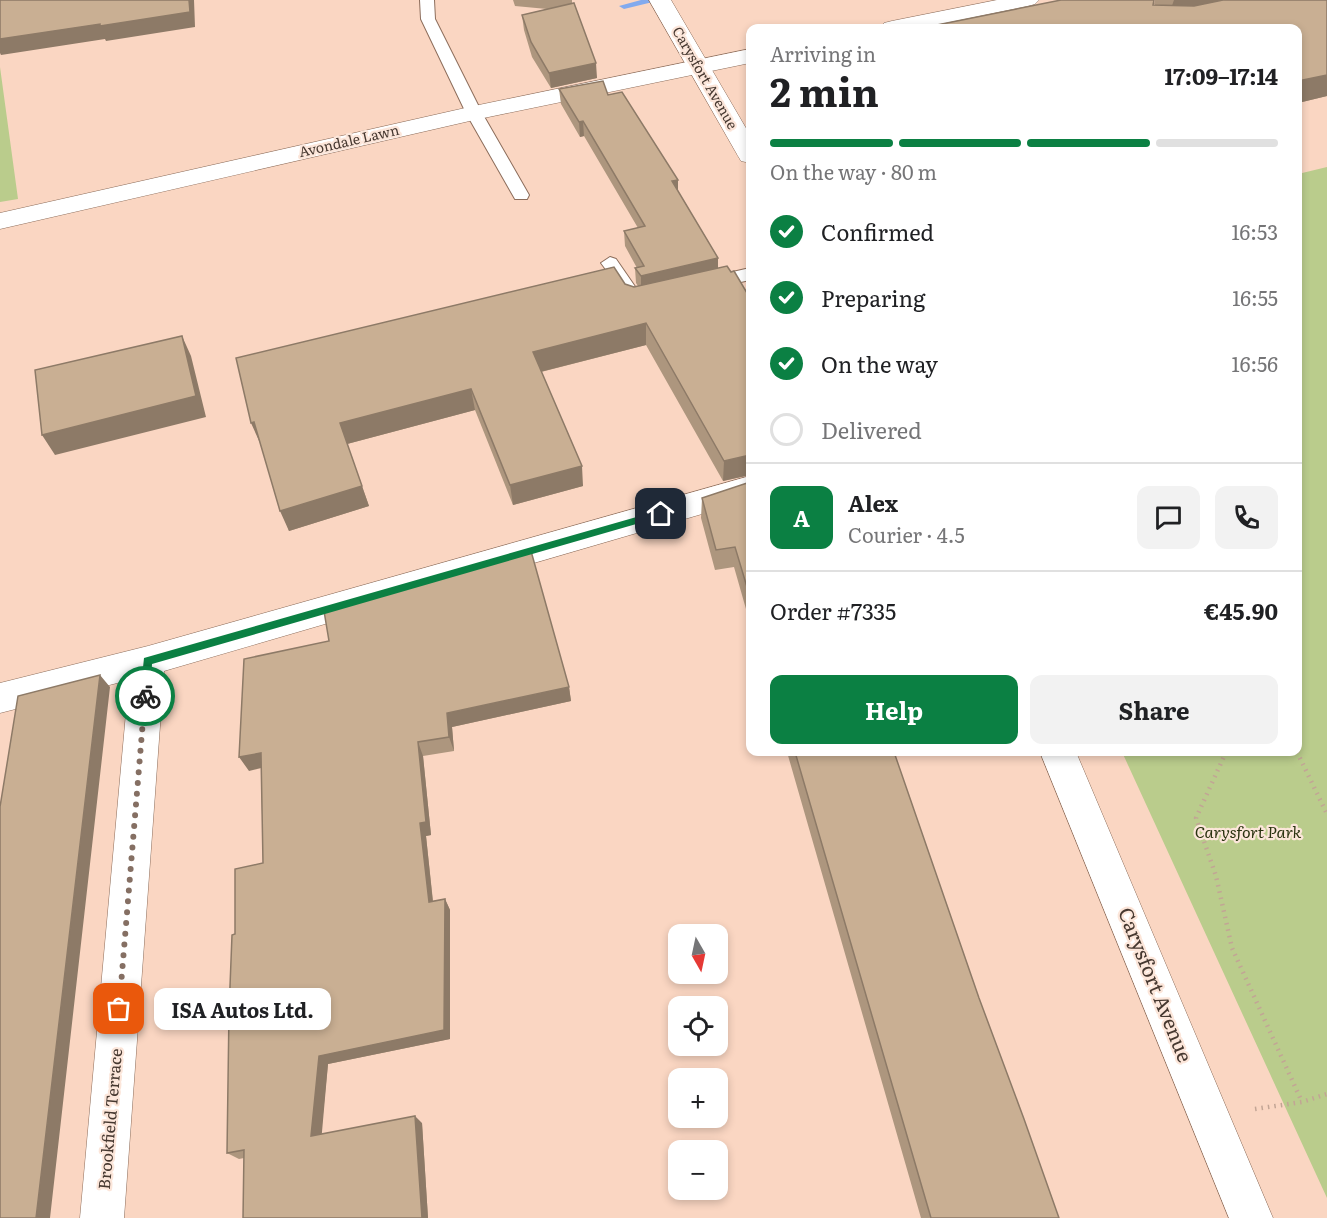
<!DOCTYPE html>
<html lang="en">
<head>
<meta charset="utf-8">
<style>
	:root { --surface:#fff; --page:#f2f2f2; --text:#202124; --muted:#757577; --line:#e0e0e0; --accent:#0b8043 }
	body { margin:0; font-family:Literata,serif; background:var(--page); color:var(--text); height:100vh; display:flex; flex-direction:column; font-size:22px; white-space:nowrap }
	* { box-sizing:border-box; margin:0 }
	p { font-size:20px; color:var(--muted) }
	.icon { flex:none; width:33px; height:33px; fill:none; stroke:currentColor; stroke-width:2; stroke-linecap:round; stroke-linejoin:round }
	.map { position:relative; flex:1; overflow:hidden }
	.drawer { position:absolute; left:746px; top:24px; width:556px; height:732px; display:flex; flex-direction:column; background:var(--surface); border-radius:12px; box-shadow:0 3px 9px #0003 }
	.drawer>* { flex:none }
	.needle { width:39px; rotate:171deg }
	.tools { position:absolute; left:668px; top:924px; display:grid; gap:12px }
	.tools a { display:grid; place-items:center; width:60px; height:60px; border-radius:12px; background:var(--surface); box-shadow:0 3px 9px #0003; font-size:30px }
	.pin { position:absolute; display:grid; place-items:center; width:51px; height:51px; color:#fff; margin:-26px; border-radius:12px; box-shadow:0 3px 9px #0006 }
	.courier { position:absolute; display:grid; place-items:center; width:60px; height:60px; margin:-30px; border:4px solid #0b8043; border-radius:50%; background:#fff; color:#222; box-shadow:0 2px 8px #0007 }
	.bubble { position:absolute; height:42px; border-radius:12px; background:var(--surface); box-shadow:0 3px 9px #0003; font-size:20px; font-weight:700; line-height:42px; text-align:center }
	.summary em { font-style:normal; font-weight:700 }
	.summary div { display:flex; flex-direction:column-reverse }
	.summary { display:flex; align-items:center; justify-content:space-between; height:102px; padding:0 24px }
	h1 { font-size:39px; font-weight:700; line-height:45px }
	.bar { display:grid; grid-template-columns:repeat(4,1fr); gap:9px 6px; align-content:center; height:72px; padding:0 24px }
	.bar i { height:8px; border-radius:4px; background:var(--line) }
	.bar .active { background:var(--accent) }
	.bar p { grid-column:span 4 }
	.line { display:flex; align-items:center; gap:15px; padding:0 24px; border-top:2px solid var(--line) }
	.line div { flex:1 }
	.round { display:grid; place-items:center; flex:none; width:63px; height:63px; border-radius:12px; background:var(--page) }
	ol { padding:0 24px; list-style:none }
	li { display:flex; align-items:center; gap:18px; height:66px }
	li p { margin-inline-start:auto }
	li .icon { padding:6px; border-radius:50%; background:var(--accent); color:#fff; stroke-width:4 }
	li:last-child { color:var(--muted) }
	li i { width:33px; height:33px; border:3px solid var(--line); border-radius:50% }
	.button { display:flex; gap:12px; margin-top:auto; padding:12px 24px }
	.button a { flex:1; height:69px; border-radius:12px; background:var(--accent); color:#fff; font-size:24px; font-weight:700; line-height:69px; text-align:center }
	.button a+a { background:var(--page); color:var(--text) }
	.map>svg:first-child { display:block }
</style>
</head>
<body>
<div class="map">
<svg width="1327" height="1218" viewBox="0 0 1327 1218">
	<rect width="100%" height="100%" fill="#fad6c2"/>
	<!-- green -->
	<path fill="#bacc8c" d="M0,67L18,199L0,202Z
		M1327,167V1198L1122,752H1298V174Z"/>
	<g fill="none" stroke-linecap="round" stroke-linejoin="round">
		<!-- stream -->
		<path fill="#82aaee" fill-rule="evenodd" d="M641,0H661L624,9L619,6Z"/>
		<!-- service casing -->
		<g stroke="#8c6d5b" stroke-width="2">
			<path id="service" d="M420,0H434L435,19L482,113L529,195L527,199H515L466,113L421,19Z
				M610,257L616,259L636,288L639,292L636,296H624L604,267L601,263Z
				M750,268V280L708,289L699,283L702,279Z"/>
		</g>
		<!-- minor casing -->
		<g stroke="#8c6d5b" stroke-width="1">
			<path id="minor" d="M997,0H1039L1035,4L1028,6L921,28H881L884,23L892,21Z
				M750,49V63L474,120L0,229V213L474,106Z
				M750,476V500L164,671L124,1218H80L129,680L0,713V683L148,646Z"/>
		</g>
		<!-- secondary casing -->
		<g stroke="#8c6d5b" stroke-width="1">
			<path id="secondary" d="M649,0H671L750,135V163L741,161L738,156Z
				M1040,752H1076L1273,1218H1229Z"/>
		</g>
		<!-- path -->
		<path stroke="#c2a595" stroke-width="4.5" stroke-dasharray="1.5 5" stroke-linecap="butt" d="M1226,752L1196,818L1216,876L1232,948L1302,1102
			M1297,752L1327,814
			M1255,1109L1302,1102L1327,1094"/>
		<!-- service -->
		<use href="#service" fill="#fff" fill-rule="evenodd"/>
		<!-- minor -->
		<use href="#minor" fill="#fff" fill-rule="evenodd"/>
		<!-- secondary -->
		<use href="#secondary" fill="#fff" fill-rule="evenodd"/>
	</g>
	<!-- wall -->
	<path fill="#ad967e" d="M513,0H572V4L597,78L551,88L532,57L524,30L522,15L547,9L515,6Z
		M1155,0H1327V96L1298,103V28H937V25L1155,5L1154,4Z
		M559,89L608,95L678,180V191L718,258V268L750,298V475L723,481L646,345L541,372L583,486L513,505L475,410L347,444L369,506L289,531L260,443L625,284L634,287L638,286L636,283L635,268H637L625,246L624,231L638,228L584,136L580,137L561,104Z
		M750,482V623L734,567L715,570L701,518L702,498Z
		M569,687L571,701L452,727L454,751L423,756L431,835L426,836L433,901L445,899L450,910V1039L328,1064L321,1134L422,1123L428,1218H243L244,1158L239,1159L227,1153L235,934L263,863L261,768L249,771Z
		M787,752H894L979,998L1059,1218H921Z"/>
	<!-- shaded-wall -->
	<path fill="#8d7a67" d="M189,0H194L195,27L106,41L105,39L1,55L0,53V39Z
		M1174,0H1251L1168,17Z
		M596,63L597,78L551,88L549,73Z
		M1327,75V96L1298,103V81Z
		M583,121L584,136L580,137L579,122Z
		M678,180V195L672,181Z
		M718,258V273L641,290V276Z
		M646,323V345L536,373L533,352Z
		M182,336L191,356L206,417L55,455L42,435Z
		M471,389L475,410L347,444L340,423Z
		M254,422L260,443L251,423Z
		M750,455V475L723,481L724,461Z
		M582,466L583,486L513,505L510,485Z
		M362,486L369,506L289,531L280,511Z
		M100,675L110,687L50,1218H36Z
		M569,687L571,701L452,727L454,751L449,737L447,713Z
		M418,742L423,756L431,835L426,836L434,913L429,902L420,823Z
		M261,753L269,766L249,771L239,757Z
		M445,899L450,910V1039L328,1064L321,1143L311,1136L319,1056Z
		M415,1116L422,1123L428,1218H422Z"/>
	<!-- building -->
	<path fill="#c9af93" stroke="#8d7a67" stroke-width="1.5" d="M0,0H189L190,12L100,26V24L0,39Z
		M1061,0H1154L1153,5L1194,6L1223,0H1327V75L1298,81V28H940L937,25Z
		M574,3L596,63L549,73L531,42L522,15Z
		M603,81L608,95L622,92L678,180L672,181L718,258L641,276L635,268L644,266L624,231L645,226L583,121L579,122L559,89Z
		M727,266L731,272L734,271L750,298V455L724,461L646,323L533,352L582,466L510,485L471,389L340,423L362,486L280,511L254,422L251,423L236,358L614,267L625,284L634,287Z
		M182,336L196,396L42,435L35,370Z
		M750,482V597L735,547L716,550L702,498Z
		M531,551L569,687L447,713L449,737L418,742L426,822L420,823L429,902L445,899L444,1030L319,1056L311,1136L415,1116L422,1218H243L244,1150L227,1153L229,1012L232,935L235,934V869L263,863L261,753L239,757L244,659L329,641L324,611Z
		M100,675L36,1218H0V807L18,696Z
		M795,752H894L979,998L1024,1119L1059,1218H931Z"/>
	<!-- route -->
	<path fill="#0b8043" d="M661,510L664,511V516L152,664L150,696L145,701L140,696L144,658Z"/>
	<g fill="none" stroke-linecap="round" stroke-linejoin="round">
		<!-- done -->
		<path stroke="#856f63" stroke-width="6" stroke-dasharray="0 10.8" d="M119,1009L145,696"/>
	</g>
	<g text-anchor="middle" stroke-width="4.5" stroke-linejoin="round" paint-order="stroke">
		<!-- far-street labels -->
		<g font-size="14" fill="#463830" stroke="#fce6da">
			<text transform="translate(705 78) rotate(60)" y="5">Carysfort Avenue</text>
			<text transform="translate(349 141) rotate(-13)" y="5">Avondale Lawn</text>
		</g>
		<!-- park labels -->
		<g font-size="16" font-style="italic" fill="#2a3310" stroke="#fce6da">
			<text x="1248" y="838">Carysfort Park</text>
		</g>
		<!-- street labels -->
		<g font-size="16" fill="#463830" stroke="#fce6da">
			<text transform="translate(110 1119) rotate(-85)" y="6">Brookfield Terrace</text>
		</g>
		<!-- near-street labels -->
		<g font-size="20" fill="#463830" stroke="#fce6da">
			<text transform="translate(1155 985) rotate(68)" y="7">Carysfort Avenue</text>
		</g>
	</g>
</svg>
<div class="tools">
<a><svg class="needle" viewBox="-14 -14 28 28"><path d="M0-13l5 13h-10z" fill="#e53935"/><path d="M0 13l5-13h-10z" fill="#757577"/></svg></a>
<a><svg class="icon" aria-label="locate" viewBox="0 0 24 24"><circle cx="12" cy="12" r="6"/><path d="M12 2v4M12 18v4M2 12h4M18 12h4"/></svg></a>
<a>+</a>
<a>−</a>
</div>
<div class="pin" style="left:119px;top:1009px;background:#ea580c"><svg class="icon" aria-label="bag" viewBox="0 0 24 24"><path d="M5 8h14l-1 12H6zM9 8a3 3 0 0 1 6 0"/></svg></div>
<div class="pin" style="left:661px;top:514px;background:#1f2937"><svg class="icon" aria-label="home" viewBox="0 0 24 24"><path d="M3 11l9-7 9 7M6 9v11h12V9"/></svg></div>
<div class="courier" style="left:145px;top:696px"><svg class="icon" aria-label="bike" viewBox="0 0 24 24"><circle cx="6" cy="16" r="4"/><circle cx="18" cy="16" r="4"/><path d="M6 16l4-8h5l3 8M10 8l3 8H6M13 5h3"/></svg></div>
<div class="bubble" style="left:154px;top:988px;width:177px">ISA Autos Ltd.</div>
<section class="drawer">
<div class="summary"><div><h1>2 min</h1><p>Arriving in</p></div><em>17:09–17:14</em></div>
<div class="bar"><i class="active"></i><i class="active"></i><i class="active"></i><i></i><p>On the way · 80 m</p></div>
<ol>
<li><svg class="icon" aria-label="check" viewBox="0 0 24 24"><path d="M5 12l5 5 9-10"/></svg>Confirmed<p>16:53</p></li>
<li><svg class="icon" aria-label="check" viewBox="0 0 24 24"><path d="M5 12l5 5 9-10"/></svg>Preparing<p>16:55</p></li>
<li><svg class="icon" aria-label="check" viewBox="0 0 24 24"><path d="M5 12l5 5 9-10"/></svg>On the way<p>16:56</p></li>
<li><i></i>Delivered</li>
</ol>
<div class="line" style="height:108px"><b class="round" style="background:var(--accent);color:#fff">A</b><div><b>Alex</b><p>Courier · 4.5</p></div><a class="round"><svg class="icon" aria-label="chat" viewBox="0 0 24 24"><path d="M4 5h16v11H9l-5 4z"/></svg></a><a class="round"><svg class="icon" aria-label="phone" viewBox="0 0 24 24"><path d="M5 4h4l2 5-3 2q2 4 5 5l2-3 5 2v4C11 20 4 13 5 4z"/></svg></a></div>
<div class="line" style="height:78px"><div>Order #7335</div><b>€45.90</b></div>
<div class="button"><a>Help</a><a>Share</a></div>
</section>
</div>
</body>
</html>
